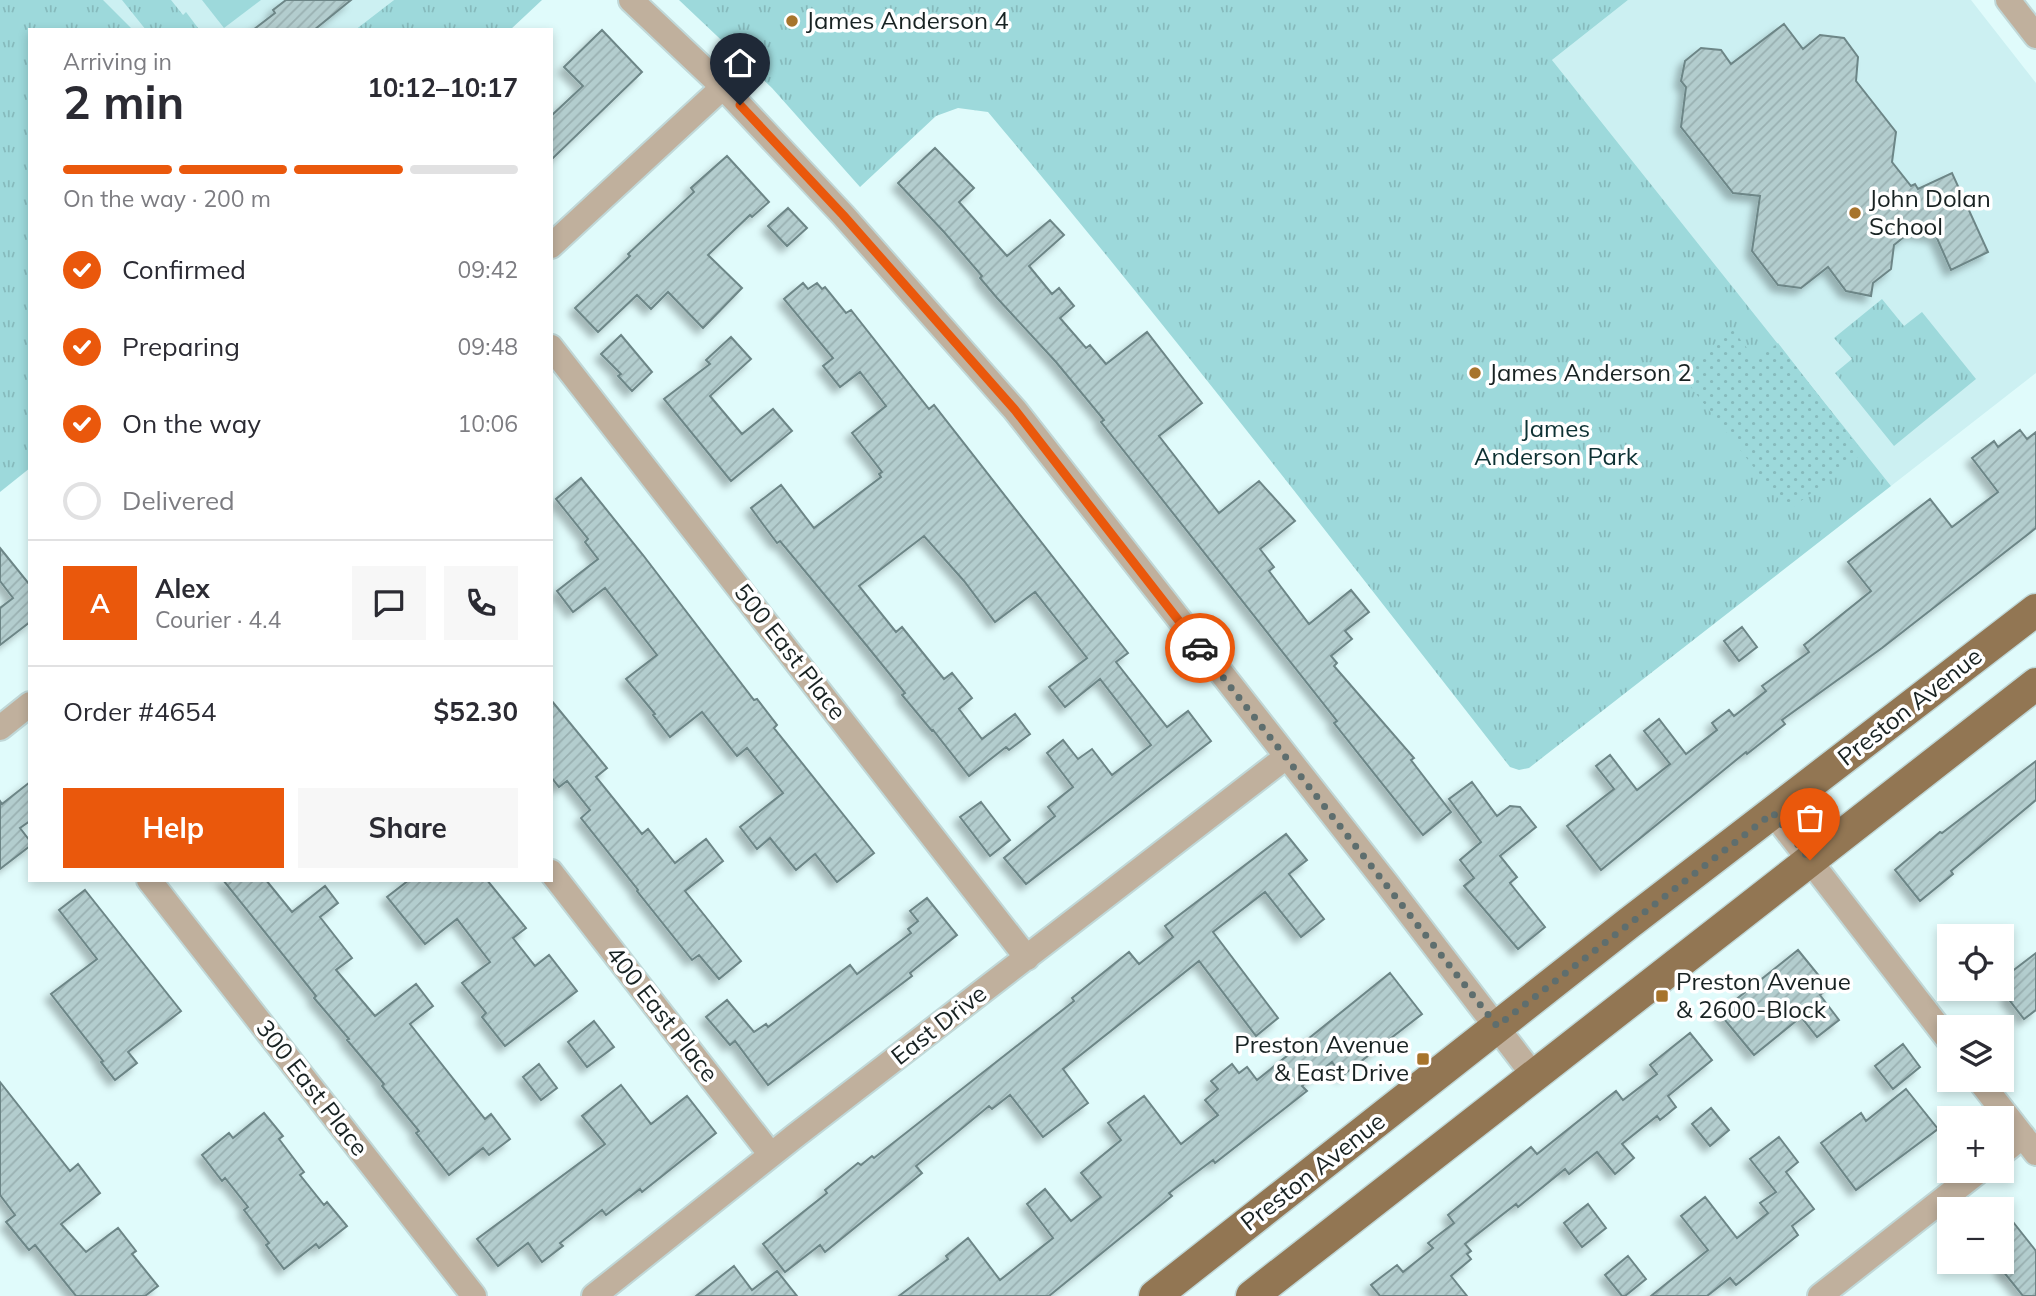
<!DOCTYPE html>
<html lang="en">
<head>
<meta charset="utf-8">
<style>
	:root { --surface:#fff; --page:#f7f7f7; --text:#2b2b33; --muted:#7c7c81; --line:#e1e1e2; --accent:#ea580c }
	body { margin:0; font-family:Mulish,sans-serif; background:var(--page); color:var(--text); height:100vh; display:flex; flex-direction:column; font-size:26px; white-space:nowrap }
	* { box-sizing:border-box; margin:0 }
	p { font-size:23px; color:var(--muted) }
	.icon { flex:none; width:38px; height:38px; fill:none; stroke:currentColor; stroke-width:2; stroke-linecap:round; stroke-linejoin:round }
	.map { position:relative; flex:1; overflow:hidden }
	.details { position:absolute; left:28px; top:28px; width:525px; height:854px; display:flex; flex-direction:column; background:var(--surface); border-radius:0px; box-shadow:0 4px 10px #0003 }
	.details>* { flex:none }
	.fabs { position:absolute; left:1937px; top:924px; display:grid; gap:14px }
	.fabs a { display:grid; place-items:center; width:77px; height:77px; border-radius:0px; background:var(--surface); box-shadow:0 4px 10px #0003; font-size:35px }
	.pin { position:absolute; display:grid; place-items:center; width:60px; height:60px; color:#fff; margin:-72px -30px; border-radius:50% 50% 50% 0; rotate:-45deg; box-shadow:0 0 7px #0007 }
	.pin .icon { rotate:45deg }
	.courier { position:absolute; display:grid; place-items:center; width:70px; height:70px; margin:-35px; border:5px solid #ea580c; border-radius:50%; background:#fff; color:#222; box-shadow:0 2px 9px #0007 }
	.head em { font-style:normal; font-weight:700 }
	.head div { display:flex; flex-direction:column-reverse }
	.head { display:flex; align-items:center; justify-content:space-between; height:119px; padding:0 35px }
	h1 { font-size:46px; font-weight:700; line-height:52px }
	.bar { display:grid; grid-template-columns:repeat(4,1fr); gap:10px 7px; align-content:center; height:84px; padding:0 35px }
	.bar i { height:9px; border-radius:5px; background:var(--line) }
	.bar .current { background:var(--accent) }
	.bar p { grid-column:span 4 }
	.line { display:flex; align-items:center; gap:18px; padding:0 35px; border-top:2px solid var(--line) }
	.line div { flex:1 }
	.round { display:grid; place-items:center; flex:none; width:74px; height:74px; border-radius:0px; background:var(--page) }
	ol { padding:0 35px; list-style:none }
	li { display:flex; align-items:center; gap:21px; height:77px }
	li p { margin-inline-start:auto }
	li .icon { padding:7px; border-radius:50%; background:var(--accent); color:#fff; stroke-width:4 }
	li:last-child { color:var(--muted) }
	li i { width:38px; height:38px; border:4px solid var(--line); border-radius:50% }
	.cta { display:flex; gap:14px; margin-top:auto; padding:14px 35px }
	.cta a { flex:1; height:80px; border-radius:0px; background:var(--accent); color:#fff; font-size:28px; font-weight:700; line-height:80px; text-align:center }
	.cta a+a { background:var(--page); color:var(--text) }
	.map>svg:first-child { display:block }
</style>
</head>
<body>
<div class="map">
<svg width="2036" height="1296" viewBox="0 0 2036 1296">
	<defs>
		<pattern id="park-tufts" width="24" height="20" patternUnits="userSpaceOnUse" patternTransform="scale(1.75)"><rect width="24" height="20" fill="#9dd9db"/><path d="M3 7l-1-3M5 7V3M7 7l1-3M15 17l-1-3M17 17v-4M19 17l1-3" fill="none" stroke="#86babc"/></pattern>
		<pattern id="garden-dots" width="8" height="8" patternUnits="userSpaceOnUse" patternTransform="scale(1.75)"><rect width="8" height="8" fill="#9dd9db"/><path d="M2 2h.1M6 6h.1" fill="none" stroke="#86babc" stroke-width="1.8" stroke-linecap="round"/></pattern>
		<pattern id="building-hatch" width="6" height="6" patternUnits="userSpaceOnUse" patternTransform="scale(1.75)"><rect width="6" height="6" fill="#b3cdce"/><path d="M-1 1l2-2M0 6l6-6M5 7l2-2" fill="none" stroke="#99b0b1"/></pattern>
		<filter id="shadow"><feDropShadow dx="-6" dy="6" stdDeviation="3.5" flood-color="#0004"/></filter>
	</defs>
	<rect width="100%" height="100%" fill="#e0fbfb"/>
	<!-- built -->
	<path fill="#ccf0f2" d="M99,0H394L355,30H129Z
		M1628,0H1971L2036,83V373L1891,486L1552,60Z"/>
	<!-- grass -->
	<path fill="#9dd9db" d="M202,0H261L224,28Z"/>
	<!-- park -->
	<path fill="url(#park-tufts)" d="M0,0H103L133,30H30V468L0,492Z
		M122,0H171L183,15L186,12L198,28L195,30H146Z
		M394,0H542L510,30H355Z
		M679,0H1628L1552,60L1891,486L1529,768L1519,770L1510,767C1338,547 1168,326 988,112L958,108L936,116L860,187L772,88Z
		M1882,299L1904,326L1922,312L1976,379L1894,446L1835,373L1852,359L1834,338Z"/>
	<!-- garden -->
	<path fill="url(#garden-dots)" d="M1733,330L1756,360L1778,343L1863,453L1788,511L1679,372Z"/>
	<!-- building -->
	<path fill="url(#building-hatch)" stroke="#6d8687" stroke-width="2" filter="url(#shadow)" d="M286,0H351L314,30H253L275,13L273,10Z
		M1784,24L1803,49L1820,35L1844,38L1858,57L1856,81L1896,132L1892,162L1911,186L1915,184L1918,189L1952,173L1988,252L1951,270L1936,236L1910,232L1894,245L1891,269L1873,283L1871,296L1846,291L1828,267L1801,288L1778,285L1752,251L1760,196L1733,193L1681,127L1686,87L1681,81L1685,61L1701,48L1721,50L1731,64Z
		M602,30L642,72L551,160V116L583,86L564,67Z
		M935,148L974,188L959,202L1007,256L1050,220L1064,235L1029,266L1052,294L1059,288L1074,306L1060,318L1086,348L1090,345L1106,364L1147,332L1202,403L1159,436L1219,513L1259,481L1295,521L1260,549L1274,567L1269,571L1309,624L1351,590L1369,612L1345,631L1352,639L1331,656L1337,663L1334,666L1414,758L1411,760L1451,812L1423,835L1334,723L1337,721L1101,422L1104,420L1056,362L997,298L980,278L982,276L944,232L898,183Z
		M727,156L769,202L752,217L750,215L708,255L742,288L703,328L668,292L651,309L637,295L598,332L575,308L630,256L628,254L694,192L691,188Z
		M788,208L807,228L787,246L768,226Z
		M803,283L808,289L817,283L822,289L825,287L846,313L851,310L929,409L934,405L1128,653L1116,662L1167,727L1188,711L1211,741L1026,884L1004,858L1055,816L1048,807L1073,787L1047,753L1063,740L1078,759L1092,749L1112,775L1151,745L1100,679L1065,707L1049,687L1087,658L1035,592L995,622L964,581L924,536L859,586L896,632L902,627L944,679L952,673L972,698L959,709L982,739L1015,714L1030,734L1009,750L1006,747L969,776L933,730L932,731L902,695L905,693L867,646L780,541L777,543L765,527L751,508L781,485L814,528L881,477L879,474L882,472L852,433L886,406L860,372L840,387L823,366L833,358L784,299Z
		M621,335L652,372L632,391L618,376L621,374L601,354Z
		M731,337L751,359L710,396L742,434L773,409L792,431L731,481L664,399L710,364L706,360Z
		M2020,430L2027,439L2036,432V528L1882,648L1782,720L1785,724L1747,754L1746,752L1601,870L1567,826L1614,789L1596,766L1610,755L1637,790L1670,764L1644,731L1659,719L1686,754L1717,730L1712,723L1729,710L1734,716L1766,691L1762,686L1809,652L1804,645L1871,591L1848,562L1930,499L1952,527L1998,492L1972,458L1994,441L1998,447Z
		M581,478L643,555L754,700L757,699L777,725L774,728L874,853L837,882L815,854L796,870L770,838L757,849L740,827L783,793L747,748L737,756L702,712L670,737L653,715L655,714L626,679L657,655L605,588L573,612L557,591L598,559L585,542L588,539L556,499Z
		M0,548L30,585V622L0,645V608L13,598L0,581Z
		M1742,627L1757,647L1739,661L1724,641Z
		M551,700L607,768L596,777L642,834L648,829L675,863L706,839L723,861L685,891L741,961L719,979L699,955L692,960L637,891L638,890L581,818L590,810L567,781L559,787L551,777Z
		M2036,761V800L1951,871L1953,874L1920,901L1895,870L1940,832L1942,833Z
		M30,782V821L20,828L30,841V846L0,869V801L2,804Z
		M1472,782L1497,816L1510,806L1520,807L1536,827L1500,856L1517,877L1510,883L1545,927L1518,949L1464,886L1474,878L1460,860L1481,842L1449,799Z
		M981,802L1010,840L990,856L960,817Z
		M1286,834L1307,860L1289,874L1324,919L1301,937L1265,892L1213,932L1278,1018L1256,1036L1199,961L1063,1069L1088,1103L1068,1118L1043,1137L1010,1095L992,1109L989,1106L916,1166L922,1173L825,1252L820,1245L785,1272L763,1244L827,1193L825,1190L858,1163L861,1165L872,1156L874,1158L1074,1001L1072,998L1129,952L1139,964L1173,937L1165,926Z
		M223,880H266L292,912L325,886L338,903L320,917L352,958L336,970L375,1016L416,984L433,1006L410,1024L485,1119L491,1114L510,1139L489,1155L483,1148L449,1175L416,1133L419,1131L382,1086L384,1084L347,1040L349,1039L314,998L316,996Z
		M409,880H487L526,928L513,938L535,966L549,955L577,991L505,1046L482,1017L486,1013L462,983L490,962L457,919L425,944L387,897Z
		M85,890L181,1011L128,1052L137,1063L115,1080L101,1062L103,1061L51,994L97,959L59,910Z
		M927,898L957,935L910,973L912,976L768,1085L735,1041L730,1045L706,1017L727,1000L754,1032L766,1024L768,1027L850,965L857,974L911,933L908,929L918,921L910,911Z
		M1798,950L1829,988L1820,995L1839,1020L1817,1037L1801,1017L1754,1055L1719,1013Z
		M2036,953V1010L2024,1019L2007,997L2011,993L2002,979Z
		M1390,973L1422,1014L1342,1076L1332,1062L1302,1086L1307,1091L1215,1163L1213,1160L1169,1193L1172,1196L1049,1296H899L948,1259L946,1256L968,1238L1000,1280L1053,1238L1027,1204L1045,1189L1071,1221L1101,1197L1081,1173L1121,1140L1108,1123L1144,1096L1181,1144L1218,1115L1205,1100L1218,1089L1211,1081L1232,1064L1239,1073L1247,1067L1257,1080Z
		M594,1021L614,1047L587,1067L568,1042Z
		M1690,1033L1712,1060L1668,1096L1676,1107L1660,1120L1657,1116L1622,1144L1634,1158L1615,1174L1597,1152L1569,1174L1565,1169L1518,1207L1516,1204L1465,1244L1471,1251L1467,1254L1471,1259L1451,1276L1467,1296H1380L1371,1285L1397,1265L1403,1272L1433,1248L1428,1243L1454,1223L1448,1215L1531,1147L1537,1154L1616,1091L1623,1100L1657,1074L1650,1065Z
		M1903,1044L1920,1067L1893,1089L1875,1066Z
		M539,1064L557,1088L541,1100L523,1077Z
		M0,1082L70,1171L78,1164L100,1193L61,1224L86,1252L118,1228L136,1251L132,1254L158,1286L145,1296H76L35,1245L29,1250L6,1222L15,1215L0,1195Z
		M621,1085L651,1124L687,1096L716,1133L642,1192L640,1189L606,1215L602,1210L560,1243L563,1246L542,1262L528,1243L498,1266L477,1239L605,1144L582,1116Z
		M1906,1089L1938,1129L1856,1190L1821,1143L1861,1113L1866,1121Z
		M1711,1108L1729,1130L1710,1146L1692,1124Z
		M264,1113L283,1136L279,1139L304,1172L300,1175L324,1205L327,1202L347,1226L319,1248L316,1244L284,1269L266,1245L269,1243L244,1210L248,1207L225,1178L222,1181L202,1155L229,1133L233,1138Z
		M1779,1137L1798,1162L1786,1172L1814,1209L1792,1226L1798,1235L1736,1285L1730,1278L1707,1296H1651L1708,1250L1681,1216L1705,1197L1737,1238L1768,1213L1760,1203L1776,1192L1750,1159Z
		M1588,1204L1606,1228L1582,1247L1564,1223Z
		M2002,1208L2036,1251V1296H2023L2002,1270Z
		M1628,1256L1646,1279L1625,1296H1622L1605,1275Z
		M734,1266L752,1290L777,1271L797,1296H696Z"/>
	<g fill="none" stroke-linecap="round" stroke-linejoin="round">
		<!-- minor casing -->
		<g stroke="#c0d8d8" stroke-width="28">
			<path id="minor" d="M631,0L723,87L843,215L1015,410L1387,884L1534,1076
				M2008,0L2036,36
				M551,246L723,87
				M551,347L1027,958
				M0,728L30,704
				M1773,813L1950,1042
				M551,872L771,1155
				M149,880L474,1296
				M1979,1080L2036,1153
				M2002,1153L2023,1136
				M594,1296L795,1136L1286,757
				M1820,1296L1979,1171"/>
		</g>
		<!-- major casing -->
		<g stroke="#c0d8d8" stroke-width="35">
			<path id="major" d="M1155,1296L1629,923L2036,610
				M1252,1296L2036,684"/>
		</g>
		<!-- minor -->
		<use href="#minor" stroke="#c0b09d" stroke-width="24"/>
		<!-- major -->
		<use href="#major" stroke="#927653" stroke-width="32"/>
	</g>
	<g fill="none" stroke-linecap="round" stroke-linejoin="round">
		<!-- done -->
		<path stroke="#5e6e6e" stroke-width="7" stroke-dasharray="0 12.6" d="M1200,648L1497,1026L1773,813L1810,860"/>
		<!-- route -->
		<path stroke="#ea580c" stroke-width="9" d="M740,105L843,215L1015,410L1200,648"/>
	</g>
	<!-- markers -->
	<g fill="#a7742c" stroke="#fff" stroke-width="2.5">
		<circle cx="792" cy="21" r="7"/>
		<circle cx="1855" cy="213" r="7"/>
		<circle cx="1475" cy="373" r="7"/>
		<rect x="1655" y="989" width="14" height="14" rx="3.5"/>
		<rect x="1416" y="1052" width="14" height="14" rx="3.5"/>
	</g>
	<g text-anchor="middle" stroke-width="7" stroke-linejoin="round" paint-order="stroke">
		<!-- poi labels -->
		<g font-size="24" fill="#182222" stroke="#fff" text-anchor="start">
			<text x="806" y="29">James Anderson 4</text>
			<text x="1869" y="207">John Dolan<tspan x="1869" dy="28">School</tspan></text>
			<text x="1489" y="381">James Anderson 2</text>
			<text x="1676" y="990">Preston Avenue<tspan x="1676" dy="28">&amp; 2600-Block</tspan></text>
			<text x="1409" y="1053" text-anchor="end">Preston Avenue<tspan x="1409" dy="28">&amp; East Drive</tspan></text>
		</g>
		<!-- park labels -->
		<g font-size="24" fill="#0d3133" stroke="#fff">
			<text x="1556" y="437">James<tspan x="1556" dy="28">Anderson Park</tspan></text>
		</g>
		<!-- street labels -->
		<g font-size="24" fill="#182222" stroke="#fff">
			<text transform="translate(790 652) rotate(52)" y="8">500 East Place</text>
			<text transform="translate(1910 707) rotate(-38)" y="8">Preston Avenue</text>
			<text transform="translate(662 1014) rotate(52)" y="8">400 East Place</text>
			<text transform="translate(939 1025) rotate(-38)" y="8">East Drive</text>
			<text transform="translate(312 1088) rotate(52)" y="8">300 East Place</text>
			<text transform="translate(1313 1172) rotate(-38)" y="8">Preston Avenue</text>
		</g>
	</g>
</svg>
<div class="fabs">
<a><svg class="icon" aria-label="locate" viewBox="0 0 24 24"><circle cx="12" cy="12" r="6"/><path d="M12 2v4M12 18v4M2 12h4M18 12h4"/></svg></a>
<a><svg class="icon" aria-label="layers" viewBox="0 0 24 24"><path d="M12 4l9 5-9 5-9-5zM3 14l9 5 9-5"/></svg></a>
<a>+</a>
<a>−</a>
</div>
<div class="pin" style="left:1810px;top:860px;background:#ea580c"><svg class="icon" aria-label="bag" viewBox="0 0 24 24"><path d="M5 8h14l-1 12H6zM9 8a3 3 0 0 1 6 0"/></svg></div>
<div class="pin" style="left:740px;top:105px;background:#1f2937"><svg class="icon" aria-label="home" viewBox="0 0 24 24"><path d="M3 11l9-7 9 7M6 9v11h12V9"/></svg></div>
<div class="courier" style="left:1200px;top:648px"><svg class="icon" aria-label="car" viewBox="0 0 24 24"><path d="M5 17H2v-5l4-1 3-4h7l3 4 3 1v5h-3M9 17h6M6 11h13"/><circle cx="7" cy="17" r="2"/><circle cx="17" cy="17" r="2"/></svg></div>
<section class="details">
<div class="head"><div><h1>2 min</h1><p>Arriving in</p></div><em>10:12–10:17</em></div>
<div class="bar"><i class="current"></i><i class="current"></i><i class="current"></i><i></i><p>On the way · 200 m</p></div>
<ol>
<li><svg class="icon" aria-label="check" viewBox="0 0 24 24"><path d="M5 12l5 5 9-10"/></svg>Confirmed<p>09:42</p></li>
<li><svg class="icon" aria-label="check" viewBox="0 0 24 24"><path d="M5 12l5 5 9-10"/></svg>Preparing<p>09:48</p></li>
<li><svg class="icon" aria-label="check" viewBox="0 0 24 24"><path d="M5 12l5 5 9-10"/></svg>On the way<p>10:06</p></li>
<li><i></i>Delivered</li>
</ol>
<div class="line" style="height:126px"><b class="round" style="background:var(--accent);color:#fff">A</b><div><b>Alex</b><p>Courier · 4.4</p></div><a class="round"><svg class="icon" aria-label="chat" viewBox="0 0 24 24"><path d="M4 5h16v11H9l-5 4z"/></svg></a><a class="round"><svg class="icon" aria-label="phone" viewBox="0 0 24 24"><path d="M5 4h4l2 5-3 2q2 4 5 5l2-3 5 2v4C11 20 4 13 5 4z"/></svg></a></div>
<div class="line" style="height:91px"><div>Order #4654</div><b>$52.30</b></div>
<div class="cta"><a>Help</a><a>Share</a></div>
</section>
</div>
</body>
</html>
